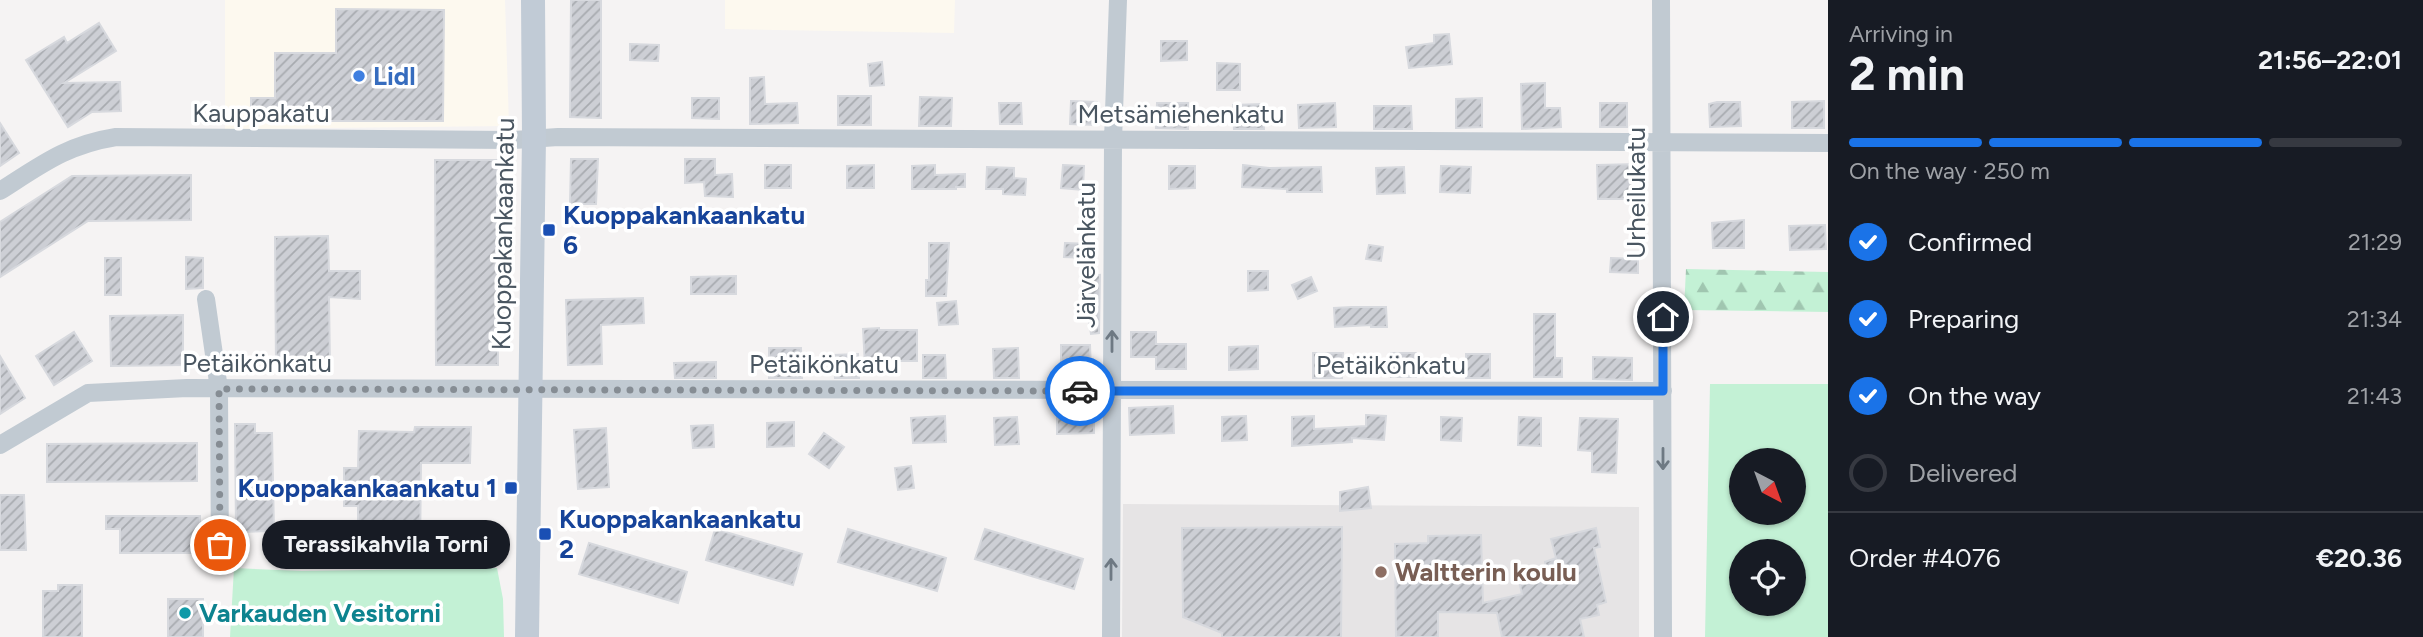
<!DOCTYPE html>
<html lang="en">
<head>
<meta charset="utf-8">
<style>
	:root { --surface:#171b24; --page:#20242c; --text:#f1f3f6; --muted:#9ea1a6; --line:#363941; --accent:#1a73e8 }
	body { margin:0; font-family:Figtree,sans-serif; background:var(--page); color:var(--text); height:100vh; display:flex; flex-direction:column; font-size:26px; white-space:nowrap }
	* { box-sizing:border-box; margin:0 }
	p { font-size:23px; color:var(--muted) }
	.icon { flex:none; width:38px; height:38px; fill:none; stroke:currentColor; stroke-width:2; stroke-linecap:round; stroke-linejoin:round }
	.map { position:relative; flex:1; overflow:hidden }
	.sheet { display:flex; flex-direction:column; background:var(--surface); width:595px }
	.sheet>* { flex:none }
	.needle { width:46px; rotate:139deg }
	.buttons { position:absolute; left:1729px; top:448px; display:grid; gap:14px }
	.buttons a { display:grid; place-items:center; width:77px; height:77px; border-radius:50%; background:var(--surface); box-shadow:0 2px 5px #0004; font-size:35px }
	.pin { position:absolute; display:grid; place-items:center; width:60px; height:60px; color:#fff; margin:-30px; border:4px solid #fff; border-radius:50%; box-shadow:0 2px 7px #0007 }
	.courier { position:absolute; display:grid; place-items:center; width:70px; height:70px; margin:-35px; border:5px solid #1a73e8; border-radius:50%; background:#fff; color:#222; box-shadow:0 2px 9px #0007 }
	.bubble { position:absolute; height:49px; border-radius:24px; background:var(--surface); box-shadow:0 2px 5px #0004; font-size:23px; font-weight:700; line-height:49px; text-align:center }
	.summary em { font-style:normal; font-weight:700 }
	.summary div { display:flex; flex-direction:column-reverse }
	.summary { display:flex; align-items:center; justify-content:space-between; height:119px; padding:0 21px }
	h1 { font-size:46px; font-weight:700; line-height:52px }
	.bar { display:grid; grid-template-columns:repeat(4,1fr); gap:10px 7px; align-content:center; height:84px; padding:0 21px }
	.bar i { height:9px; border-radius:5px; background:var(--line) }
	.bar .active { background:var(--accent) }
	.bar p { grid-column:span 4 }
	.line { display:flex; align-items:center; gap:18px; padding:0 21px; border-top:2px solid var(--line) }
	.line div { flex:1 }
	ol { padding:0 21px; list-style:none }
	li { display:flex; align-items:center; gap:21px; height:77px }
	li p { margin-inline-start:auto }
	li .icon { padding:7px; border-radius:50%; background:var(--accent); color:#fff; stroke-width:4 }
	li:last-child { color:var(--muted) }
	li i { width:38px; height:38px; border:4px solid var(--line); border-radius:50% }
	main { display:flex; flex:1; min-height:0 }
	.map>svg:first-child { display:block }
</style>
</head>
<body>
<main>
<div class="map">
<svg width="1828" height="637" viewBox="0 0 1828 637">
	<defs>
		<pattern id="forest-firs" width="22" height="20" patternUnits="userSpaceOnUse" patternTransform="scale(1.75)"><rect width="22" height="20" fill="#c3f1d5"/><path d="M5 1l3.5 6h-7zM16 11l3.5 6h-7z" fill="#a0c6b0"/></pattern>
		<pattern id="building-hatch" width="6" height="6" patternUnits="userSpaceOnUse" patternTransform="scale(1.75)"><rect width="6" height="6" fill="#cdcfd5"/><path d="M-1 1l2-2M0 6l6-6M5 7l2-2" fill="none" stroke="#a8abb0"/></pattern>
	</defs>
	<rect width="100%" height="100%" fill="#f5f3f3"/>
	<!-- commercial -->
	<path fill="#fdf9ef" d="M225,0H505L509,126L225,129Z
		M725,0H955L954,33L725,29Z"/>
	<!-- education -->
	<path fill="#e6e4e5" d="M1123,504L1639,507V637H1122Z"/>
	<!-- forest -->
	<path fill="url(#forest-firs)" d="M1686,269L1828,272V312L1684,310Z"/>
	<!-- park -->
	<path fill="#c3f1d5" fill-rule="evenodd" d="M1710,384H1828V637H1705ZM1741,460H1794V513H1741ZM1741,551H1794V604H1741Z
		M234,568L302,571L497,568L503,599L504,637H230Z"/>
	<!-- building -->
	<path fill="url(#building-hatch)" stroke="#d7d9de" stroke-width="2" d="M571,0H601V118L570,117Z
		M336,9L444,10L443,121H251V98H275V53H336Z
		M99,23L116,51L64,83L120,82L121,111L92,112L68,127L26,60L64,37L67,43Z
		M1449,34L1452,64L1409,68L1406,47L1434,43V35Z
		M1161,41H1187V60L1161,61Z
		M630,44L659,45L658,61L630,60Z
		M882,62L884,85L870,86L868,64Z
		M1217,63L1240,64V90H1217Z
		M764,77L765,104L797,103L798,123L750,124V78Z
		M1545,83V108H1560L1561,127L1522,129L1521,84Z
		M838,96H871V125H838Z
		M920,97L952,98L951,126H919Z
		M692,98H719V119L692,118Z
		M1482,98V127L1456,128V99Z
		M1071,101L1097,102V125L1070,124Z
		M1824,101V128H1792V102Z
		M1717,102H1740L1741,126L1710,127L1709,104Z
		M999,103H1021L1022,124H1000Z
		M1157,103H1188V129L1156,128Z
		M1335,103L1336,127L1299,128L1298,105Z
		M1600,103H1627V127H1600Z
		M1263,104L1264,129H1234L1233,105Z
		M1374,106H1411L1412,129H1374Z
		M0,123L19,153L0,166Z
		M571,159H598L596,204H570Z
		M685,159H715V175L732,174L733,197L705,196L704,182L685,183Z
		M435,160H497L498,365H436Z
		M1639,164L1640,199H1598L1597,165Z
		M765,165H791V188H765Z
		M874,165V188H847V166Z
		M935,165V175L965,174V187H956V189H912V166Z
		M1063,165L1084,166L1083,190L1061,188Z
		M1243,165L1269,168L1321,167L1322,192H1287V189L1242,187Z
		M1169,166H1195V188L1169,189Z
		M1441,166L1471,167L1470,193L1440,192Z
		M987,167L1014,168V178L1026,179L1025,195L1003,194V189H986Z
		M1404,167L1405,193L1377,194L1376,168Z
		M191,175V220L88,221L0,277V222L72,176Z
		M1744,220V248H1713L1712,223Z
		M1825,225L1826,249L1790,250L1789,226Z
		M328,236L329,271H360V299L329,297L330,368H276L275,237Z
		M929,243H949L946,296H926V280H929Z
		M1065,243L1091,244L1090,258L1064,257Z
		M1369,245L1383,247L1381,261L1366,259Z
		M186,257L203,258V288L186,289Z
		M105,258H121V295H105Z
		M1611,258L1638,259V273L1610,272Z
		M1248,271H1268V290L1248,291Z
		M1100,275L1099,333L1091,334L1088,315H1081V295H1086L1084,277Z
		M736,276V294H691V277Z
		M1311,277L1317,291L1298,299L1292,285Z
		M643,298L644,323L601,325L602,364L568,365L566,300Z
		M956,301L958,324L939,325L937,303Z
		M1352,307H1386L1387,327H1371V325L1335,327L1334,308Z
		M1534,314H1555V358H1562V377H1534Z
		M183,315V365L111,366L110,316Z
		M879,328V330H917V361H880V365L865,366L863,329Z
		M74,332L92,361L54,385L36,356Z
		M1131,332H1156V344H1186V369H1156V357H1131Z
		M1061,345H1090L1091,369H1061Z
		M1258,346V369L1229,370V347Z
		M769,348H801L802,378H769Z
		M1018,348L1019,378H994L993,349Z
		M1313,353H1343L1342,378H1313Z
		M1391,353H1416V377H1391Z
		M858,354L859,378H835L834,355Z
		M1466,354H1490V378H1466Z
		M923,355H945L946,378H923Z
		M0,356L25,398L0,414Z
		M1593,357L1632,358V380L1593,379Z
		M716,362V378H675L674,363Z
		M1094,406V433L1057,434V407Z
		M1173,406L1174,433L1130,435L1129,408Z
		M1366,415L1386,416L1384,440L1352,438V442L1292,446V417L1314,416V429L1366,426Z
		M945,416L946,442L913,443L911,418Z
		M1246,416L1247,440L1222,441V417Z
		M1017,417L1019,444L995,445L994,418Z
		M1441,417L1462,418L1461,441L1441,440Z
		M1519,417L1541,418V446L1518,445Z
		M1580,418L1618,419L1616,473L1592,472V451L1578,450Z
		M794,422V446L767,447V423Z
		M235,424H255V433H272L274,531L236,532Z
		M713,425L714,447L693,448L691,426Z
		M415,427H471L470,463H421L420,554L358,553V506H344V468H358L359,431L414,432Z
		M606,428L609,487L578,489L574,430Z
		M824,433L844,447L829,468L809,454Z
		M197,443V481L47,482V444Z
		M911,466L914,488L898,490L895,468Z
		M1368,487L1371,508L1340,511V492Z
		M0,495H24L26,550H0Z
		M106,516H200V539H205L204,553H120V529H106Z
		M1342,527L1341,637H1222V633L1183,617L1182,528Z
		M1596,528L1600,547L1594,548L1606,602L1597,605L1599,615L1580,619L1584,637H1502L1497,613L1438,612V637H1396L1395,544L1428,543V536L1481,535L1483,603L1522,594L1518,577L1546,569L1545,562L1556,558L1551,539Z
		M715,529L802,554L793,585L706,560Z
		M848,529L946,558L937,591L838,562Z
		M985,529L1083,559L1074,589L975,559Z
		M589,543L687,572L678,603L579,574Z
		M58,585H82V637H43V591H58Z
		M168,599H203V637H168Z"/>
	<g fill="none" stroke-linecap="round" stroke-linejoin="round">
		<!-- street -->
		<path stroke="#c1cad2" stroke-width="18" d="M1661,0L1663,637
			M0,191C41,165 66,145 116,137L514,140L558,137L1828,143
			M206,299L219,389L220,566
			M0,445L88,393L187,388L1663,391
			M1111,637L1113,140L1118,0"/>
		<!-- secondary -->
		<path stroke="#c1cbd6" stroke-width="24" d="M527,637L534,137L533,0"/>
	</g>
	<!-- one-way arrows -->
	<defs><path id="oneway-shaft" d="M-6 0H5M1.5-3L5.5 0L1.5 3" fill="none" stroke-width="1.6" stroke-linecap="round" stroke-linejoin="round" transform="scale(1.75)"/></defs>
	<g stroke="#6e7983">
		<use href="#oneway-shaft" transform="translate(1112 341) rotate(-90)"/>
		<use href="#oneway-shaft" transform="translate(1663 459) rotate(90)"/>
		<use href="#oneway-shaft" transform="translate(1111 569) rotate(-90)"/>
	</g>
	<g fill="none" stroke-linecap="round" stroke-linejoin="round">
		<!-- done -->
		<path stroke="#868d94" stroke-width="7" stroke-dasharray="0 12.6" d="M220,545L219,389L1080,391"/>
		<!-- route -->
		<path stroke="#1a73e8" stroke-width="9" d="M1080,391H1663V317"/>
	</g>
	<!-- markers -->
	<circle fill="#3f7fe0" stroke="#fff" stroke-width="2.5" cx="359" cy="76" r="7"/>
	<g fill="#1a4fb4" stroke="#fff" stroke-width="2.5">
		<rect x="542" y="223" width="14" height="14" rx="3.5"/>
		<rect x="504" y="481" width="14" height="14" rx="3.5"/>
		<rect x="538" y="527" width="14" height="14" rx="3.5"/>
	</g>
	<circle fill="#8d6e63" stroke="#fff" stroke-width="2.5" cx="1381" cy="572" r="7"/>
	<circle fill="#0f9aa8" stroke="#fff" stroke-width="2.5" cx="185" cy="613" r="7"/>
	<g text-anchor="middle" stroke-width="7" stroke-linejoin="round" paint-order="stroke">
		<!-- shop labels -->
		<g font-size="26" font-weight="bold" fill="#366cbe" stroke="#fff" text-anchor="start">
			<text x="373" y="85">Lidl</text>
		</g>
		<!-- street labels -->
		<g font-size="26" fill="#4a5661" stroke="#fff">
			<text x="261" y="122">Kauppakatu</text>
			<text x="1181" y="123">Metsämiehenkatu</text>
			<text transform="translate(1636 193) rotate(-90)" y="9">Urheilukatu</text>
			<text transform="translate(503 234) rotate(-89)" y="9">Kuoppakankaankatu</text>
			<text transform="translate(1086 255) rotate(-90)" y="9">Järvelänkatu</text>
			<text x="257" y="372">Petäikönkatu</text>
			<text x="824" y="373">Petäikönkatu</text>
			<text x="1391" y="374">Petäikönkatu</text>
		</g>
		<!-- transit labels -->
		<g font-size="26" font-weight="bold" fill="#164399" stroke="#fff" text-anchor="start">
			<text x="563" y="224">Kuoppakankaankatu<tspan x="563" dy="30">6</tspan></text>
			<text x="497" y="497" text-anchor="end">Kuoppakankaankatu 1</text>
			<text x="559" y="528">Kuoppakankaankatu<tspan x="559" dy="30">2</tspan></text>
		</g>
		<!-- education labels -->
		<g font-size="26" font-weight="bold" fill="#785e54" stroke="#fff" text-anchor="start">
			<text x="1395" y="581">Waltterin koulu</text>
		</g>
		<!-- culture labels -->
		<g font-size="26" font-weight="bold" fill="#0d838f" stroke="#fff" text-anchor="start">
			<text x="199" y="622">Varkauden Vesitorni</text>
		</g>
	</g>
</svg>
<div class="buttons">
<a><svg class="needle" viewBox="-14 -14 28 28"><path d="M0-13l5 13h-10z" fill="#e53935"/><path d="M0 13l5-13h-10z" fill="#9ea1a6"/></svg></a>
<a><svg class="icon" aria-label="locate" viewBox="0 0 24 24"><circle cx="12" cy="12" r="6"/><path d="M12 2v4M12 18v4M2 12h4M18 12h4"/></svg></a>
</div>
<div class="pin" style="left:220px;top:545px;background:#ea580c"><svg class="icon" aria-label="bag" viewBox="0 0 24 24"><path d="M5 8h14l-1 12H6zM9 8a3 3 0 0 1 6 0"/></svg></div>
<div class="pin" style="left:1663px;top:317px;background:#1f2937"><svg class="icon" aria-label="home" viewBox="0 0 24 24"><path d="M3 11l9-7 9 7M6 9v11h12V9"/></svg></div>
<div class="courier" style="left:1080px;top:391px"><svg class="icon" aria-label="car" viewBox="0 0 24 24"><path d="M5 17H2v-5l4-1 3-4h7l3 4 3 1v5h-3M9 17h6M6 11h13"/><circle cx="7" cy="17" r="2"/><circle cx="17" cy="17" r="2"/></svg></div>
<div class="bubble" style="left:262px;top:520px;width:248px">Terassikahvila Torni</div>
</div>
<section class="sheet">
<div class="summary"><div><h1>2 min</h1><p>Arriving in</p></div><em>21:56–22:01</em></div>
<div class="bar"><i class="active"></i><i class="active"></i><i class="active"></i><i></i><p>On the way · 250 m</p></div>
<ol>
<li><svg class="icon" aria-label="check" viewBox="0 0 24 24"><path d="M5 12l5 5 9-10"/></svg>Confirmed<p>21:29</p></li>
<li><svg class="icon" aria-label="check" viewBox="0 0 24 24"><path d="M5 12l5 5 9-10"/></svg>Preparing<p>21:34</p></li>
<li><svg class="icon" aria-label="check" viewBox="0 0 24 24"><path d="M5 12l5 5 9-10"/></svg>On the way<p>21:43</p></li>
<li><i></i>Delivered</li>
</ol>
<div class="line" style="height:91px"><div>Order #4076</div><b>€20.36</b></div>
</section>
</main>
</body>
</html>
